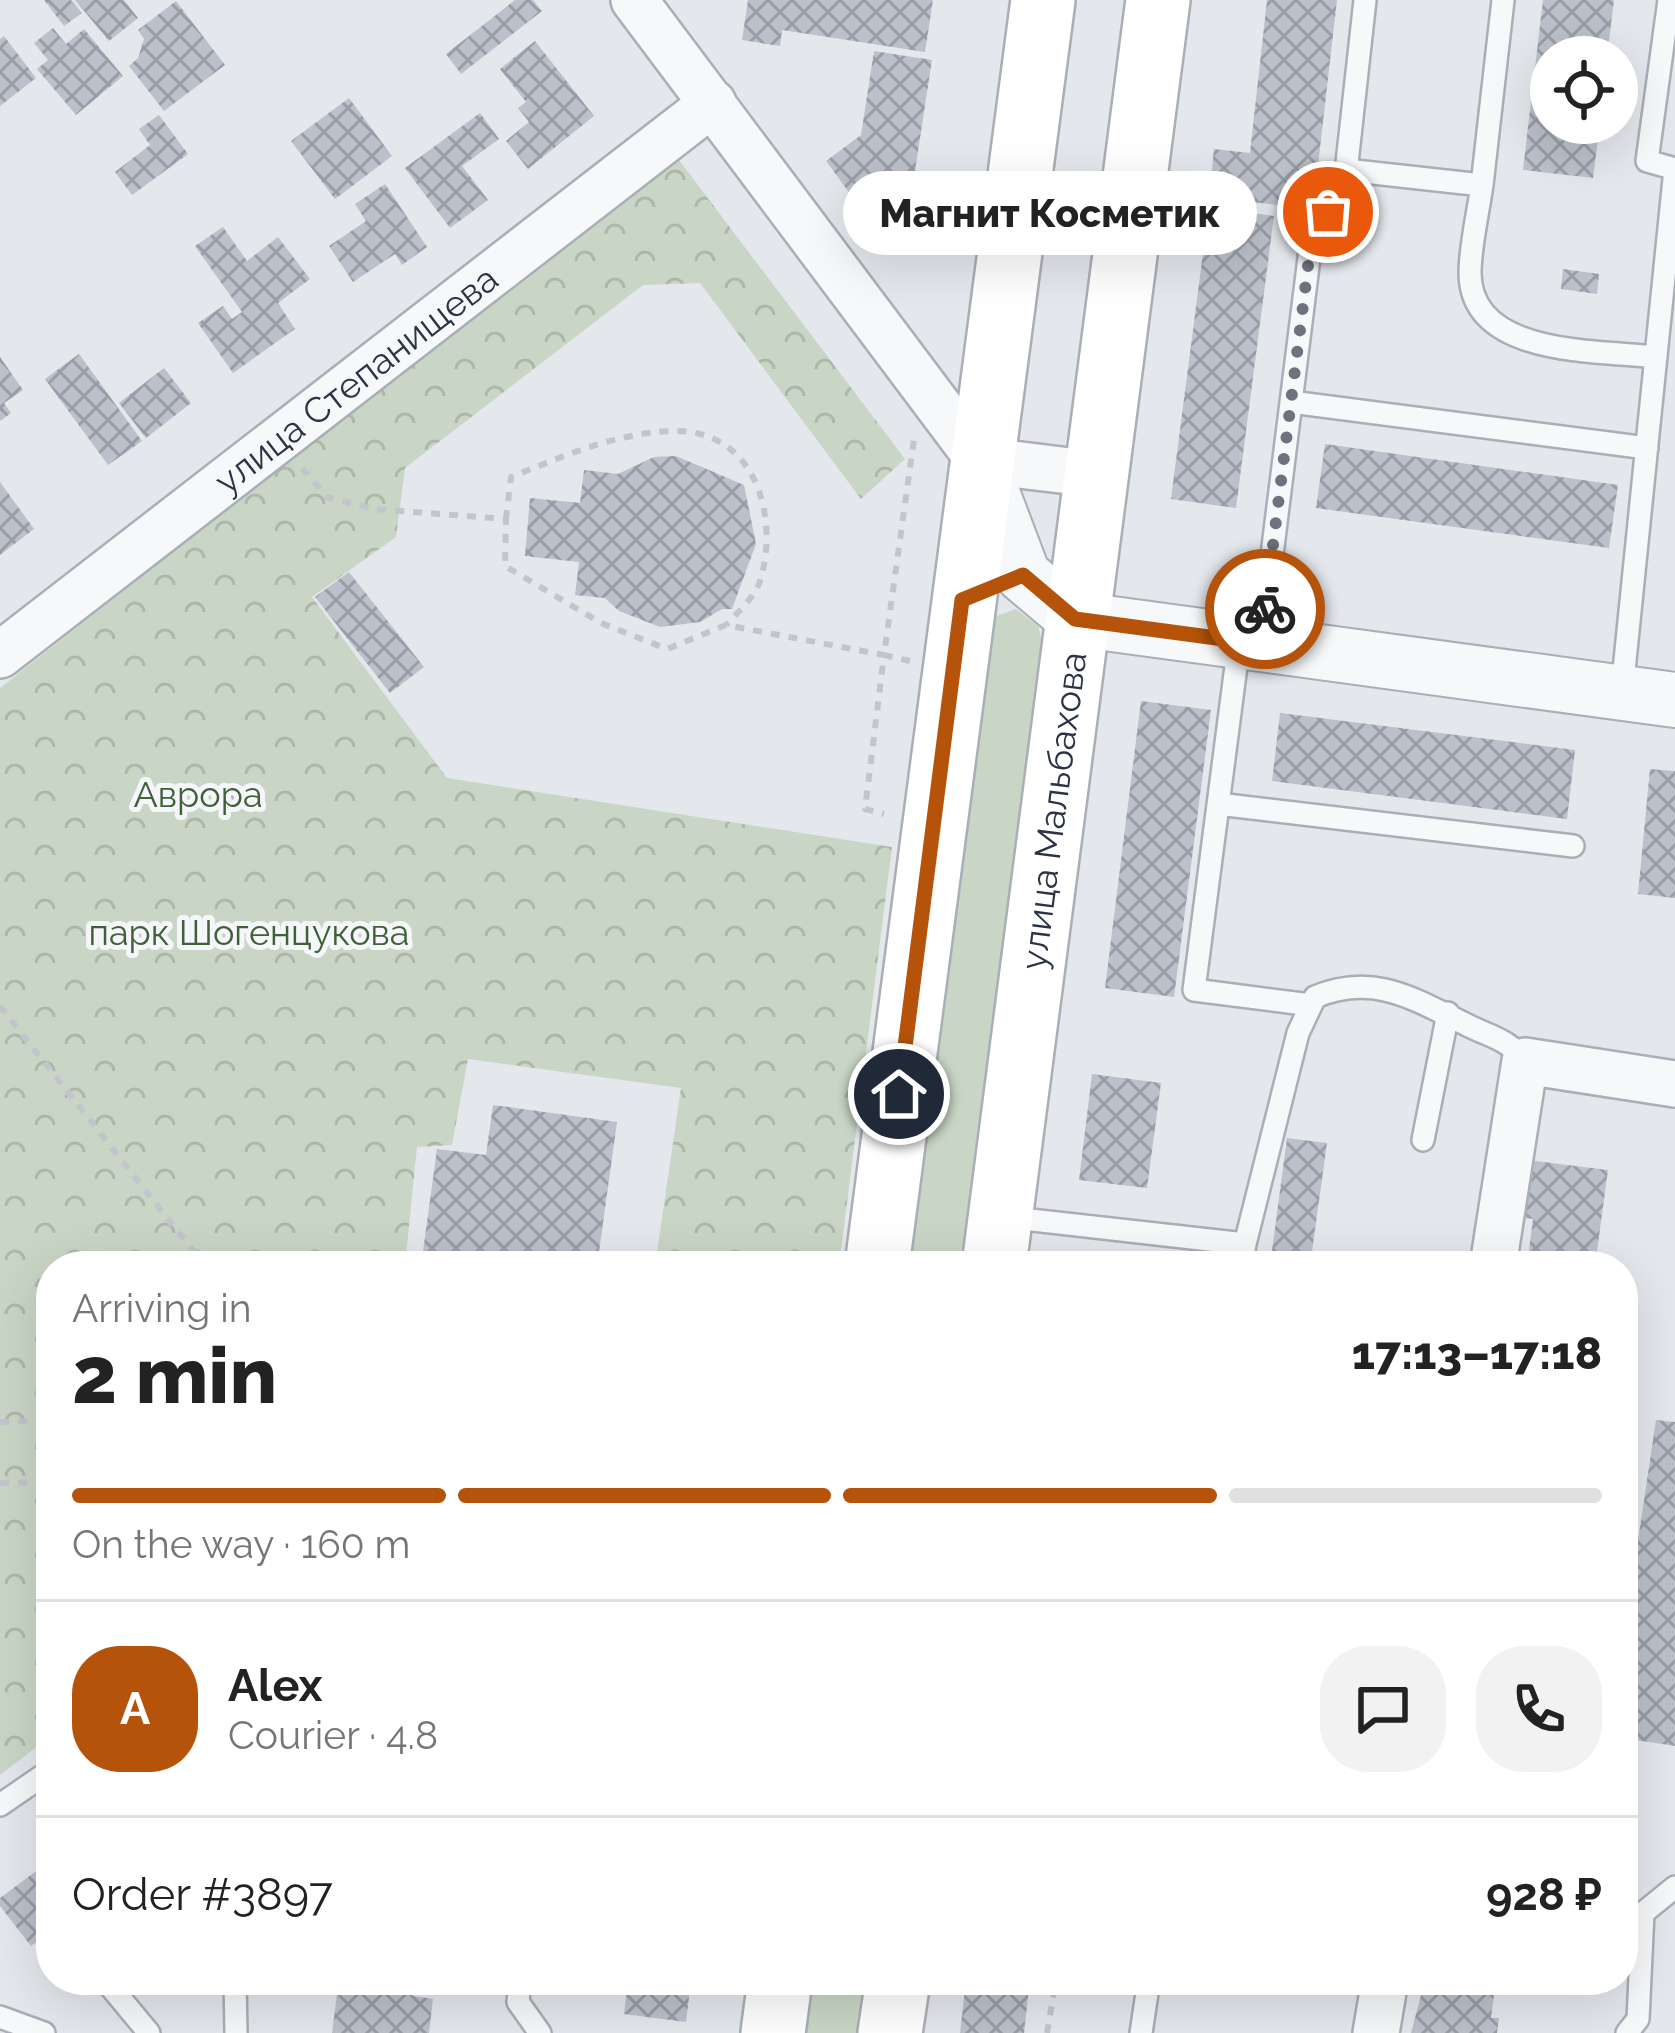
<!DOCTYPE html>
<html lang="en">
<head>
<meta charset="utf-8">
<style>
	:root { --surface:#fff; --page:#f2f2f2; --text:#222; --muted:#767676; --line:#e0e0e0; --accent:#b45309 }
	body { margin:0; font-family:Raleway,sans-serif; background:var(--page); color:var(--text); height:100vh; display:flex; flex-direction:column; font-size:45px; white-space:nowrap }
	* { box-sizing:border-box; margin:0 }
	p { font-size:39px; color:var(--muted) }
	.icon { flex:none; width:66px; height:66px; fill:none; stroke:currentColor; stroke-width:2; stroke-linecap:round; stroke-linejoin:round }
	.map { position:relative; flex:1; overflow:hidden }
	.side { position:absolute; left:36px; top:1251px; width:1602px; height:744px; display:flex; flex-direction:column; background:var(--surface); border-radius:48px; box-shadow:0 12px 48px #0002 }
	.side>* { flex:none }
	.buttons { position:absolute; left:1530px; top:36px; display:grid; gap:24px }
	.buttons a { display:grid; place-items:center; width:108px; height:108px; border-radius:50%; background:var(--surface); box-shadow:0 12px 48px #0002; font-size:60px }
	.pin { position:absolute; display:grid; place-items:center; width:102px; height:102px; color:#fff; margin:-51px; border:6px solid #fff; border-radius:50%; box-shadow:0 3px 12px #0007 }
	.courier { position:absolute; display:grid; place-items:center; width:120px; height:120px; margin:-60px; border:9px solid #b45309; border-radius:50%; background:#fff; color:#222; box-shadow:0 3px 15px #0007 }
	.bubble { position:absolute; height:84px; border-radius:42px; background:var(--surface); box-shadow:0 12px 48px #0002; font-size:39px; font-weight:800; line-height:84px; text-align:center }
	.summary em { font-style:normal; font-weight:800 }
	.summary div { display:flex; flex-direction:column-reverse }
	.summary { display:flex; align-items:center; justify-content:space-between; height:204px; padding:0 36px }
	h1 { font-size:78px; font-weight:800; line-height:90px }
	.bar { display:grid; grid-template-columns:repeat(4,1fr); gap:18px 12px; align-content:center; height:144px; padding:0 36px }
	.bar i { height:15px; border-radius:9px; background:var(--line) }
	.bar .active { background:var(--accent) }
	.bar p { grid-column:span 4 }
	.line { display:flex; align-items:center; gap:30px; padding:0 36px; border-top:3px solid var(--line) }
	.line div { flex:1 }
	.round { display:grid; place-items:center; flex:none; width:126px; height:126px; border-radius:48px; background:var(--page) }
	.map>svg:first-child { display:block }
</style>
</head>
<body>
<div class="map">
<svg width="1675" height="2033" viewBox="0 0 1675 2033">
	<defs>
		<pattern id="forest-crowns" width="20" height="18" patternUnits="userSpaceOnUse" patternTransform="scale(3)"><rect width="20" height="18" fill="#c9d6c5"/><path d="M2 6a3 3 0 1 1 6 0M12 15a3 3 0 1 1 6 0" fill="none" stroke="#adb8ab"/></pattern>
		<pattern id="building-cross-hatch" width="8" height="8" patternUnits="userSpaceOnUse" patternTransform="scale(3)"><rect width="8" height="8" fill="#bbc0ca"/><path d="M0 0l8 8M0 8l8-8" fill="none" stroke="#989da6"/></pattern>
	</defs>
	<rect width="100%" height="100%" fill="#e4e7ec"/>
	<!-- grass -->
	<path fill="#c9d6c5" d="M1016,609L1038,626L1044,649L963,1266H901L986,637L994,617Z
		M804,1980H870L863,2033H796Z"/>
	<!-- forest -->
	<path fill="url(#forest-crowns)" d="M676,156L905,459L861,499L700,283L643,285L405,468L396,537L312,597L447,778L892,847L839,1266H655L681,1088L468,1059L452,1145L417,1147L405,1266H51V1736L0,1775V688Z"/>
	<!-- building -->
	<path fill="url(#building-cross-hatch)" d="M44,0H71L82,13L64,26Z
		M75,0H124L138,18L109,41Z
		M515,0H533L542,11L461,74L446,54Z
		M748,0H933L925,52L782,30L780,46L742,40Z
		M1267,0H1337L1313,209L1209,197L1214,149L1250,153Z
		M1543,0H1614L1607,57H1551V123H1600L1593,178L1523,170Z
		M176,1L225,65L164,111L129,66L138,58L144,39L138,30Z
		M53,28L66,44L84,29L123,76L76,115L37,69L48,60L34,43Z
		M4,36L36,78L0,106V39Z
		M535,41L594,116L528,169L506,141L529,122L518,108L526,102L500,69Z
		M874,51L932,60L906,229L879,233L826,161L861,135Z
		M349,98L392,156L335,199L291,141Z
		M480,113L499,139L462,166L488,200L450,228L405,168Z
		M159,115L188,154L132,195L115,172L150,145L139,129Z
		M385,184L427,247L402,265L395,254L353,282L329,246L366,221L355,204Z
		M1209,207L1274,216L1236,508L1171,499Z
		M223,227L247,261L278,237L310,279L278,303L295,329L233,373L198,323L223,306L232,319L242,312L195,246Z
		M1563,269L1599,274L1597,294L1561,289Z
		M79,354L142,441L108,465L45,379Z
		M0,357L23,390L4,403L11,413L0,421Z
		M164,368L191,403L146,438L119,403Z
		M1325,444L1618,485L1609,548L1316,508Z
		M676,456L744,485L756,544L732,609H722L700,622L660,627L619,611L605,598L575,595L579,562L525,556L530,498L580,503L584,470L618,474L654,457Z
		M0,482L34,529L0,555Z
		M349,572L424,667L390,693L315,597Z
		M1141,701L1211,710L1174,997L1105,988Z
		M1280,713L1575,750L1567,819L1272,781Z
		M1650,769L1675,771V898L1638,894Z
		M1092,1074L1161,1083L1147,1188L1079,1180Z
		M493,1105L617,1122L597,1266H421L437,1149L486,1155Z
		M1287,1138L1327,1143L1310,1266H1270Z
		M1527,1160L1608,1170L1595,1266H1527L1533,1219L1519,1217Z
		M1656,1420L1675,1422V1746L1623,1738V1641Z
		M51,1860V1931L31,1946L0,1906V1898Z
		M362,1980H415L413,1996L433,1999L429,2033H332L338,1986L361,1989Z
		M628,1980H691L686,2022L624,2014Z
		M966,1980H1030L1024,2033H960Z
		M1425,1980H1496L1491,2018H1499L1497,2033H1411Z"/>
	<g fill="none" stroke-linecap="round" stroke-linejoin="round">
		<!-- service casing -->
		<g stroke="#a9aeb7" stroke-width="26">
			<path id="service" d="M1669,0L1647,161L1672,168
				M1346,170L1482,185L1503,0
				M1482,185C1478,213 1471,242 1470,270C1468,357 1596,350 1656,357
				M1291,402L1647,448
				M1239,643L1194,990L1311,1005
				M1261,643L1312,234L1344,190L1365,0
				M1622,690L1675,169
				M1218,804L1573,846
				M1423,1140L1448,1013
				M1005,1217L1245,1244L1242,1266
				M1245,1244L1298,1033L1315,997C1375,972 1415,1000 1469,1026C1494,1038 1507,1039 1525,1061
				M0,1805L51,1770
				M105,1980L149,2033
				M235,1980L236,2033
				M520,1980L518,2002L540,2033
				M0,2017L44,2033
				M1141,2033L1149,1980
				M1627,2033L1638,2019L1643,1913L1675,1887"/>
		</g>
		<!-- minor casing -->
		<g stroke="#a9aeb7" stroke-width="50">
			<g id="minor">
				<path d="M634,0L979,460L1094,474"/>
				<path id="s1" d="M0,655L713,103"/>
				<path d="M1493,1266L1525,1061L1675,1084"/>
				<path d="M1376,2033L1385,1980"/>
			</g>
		</g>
		<!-- tertiary casing -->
		<g stroke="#a9aeb7" stroke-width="58">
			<path id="tertiary" d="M980,461L1023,575L1075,619L1675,700"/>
		</g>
		<!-- secondary casing -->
		<g stroke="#a9aeb7" stroke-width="68">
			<g id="secondary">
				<path d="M877,1266L1043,0"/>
				<path id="s2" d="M994,1266L1158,0"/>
				<path d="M773,2033L780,1980"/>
				<path d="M890,2033L898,1980"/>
			</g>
		</g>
		<!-- path -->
		<path stroke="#c2c5cb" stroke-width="6" stroke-dasharray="9 9" stroke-linecap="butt" d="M302,468L327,497L375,509L506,519L505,566L601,623L667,649L726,625L884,655L865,809L884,814
			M506,519L511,477C564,456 615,433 673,431C755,429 780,516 760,581C755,597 737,613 726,625
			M910,661L884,655L914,439
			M0,1006L205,1266
			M0,1422L51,1420
			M0,1483L51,1482
			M1047,2033L1056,1980"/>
		<!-- service -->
		<use href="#service" stroke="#f7f8fa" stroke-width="21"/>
		<!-- minor -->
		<use href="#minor" stroke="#f7f8fa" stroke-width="45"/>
		<!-- tertiary -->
		<use href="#tertiary" stroke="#f7f8fa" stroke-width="54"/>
		<!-- secondary -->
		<use href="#secondary" stroke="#fff" stroke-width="63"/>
	</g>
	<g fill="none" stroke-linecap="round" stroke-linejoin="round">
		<!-- done -->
		<path stroke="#6c737f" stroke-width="12" stroke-dasharray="0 21.6" d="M1265,609L1312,234L1328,212"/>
		<!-- route -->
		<path stroke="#b45309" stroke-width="15" d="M899,1094L962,600L1023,575L1075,619L1261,644L1265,609"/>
	</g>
	<g text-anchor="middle" stroke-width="10" stroke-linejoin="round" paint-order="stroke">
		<!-- street labels -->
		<g font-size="36" fill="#2b3445" stroke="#f4f6f9">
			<text dy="13" stroke="none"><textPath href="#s1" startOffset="450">улица Степанищева</textPath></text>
			<text dy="13" stroke="none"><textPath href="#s2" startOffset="459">улица Мальбахова</textPath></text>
		</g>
		<!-- park labels -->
		<g font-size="36" fill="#3f6138" stroke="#f4f6f9">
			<text x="198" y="807">Аврора</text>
			<text x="249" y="945">парк Шогенцукова</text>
		</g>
	</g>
</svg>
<div class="buttons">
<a><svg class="icon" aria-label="locate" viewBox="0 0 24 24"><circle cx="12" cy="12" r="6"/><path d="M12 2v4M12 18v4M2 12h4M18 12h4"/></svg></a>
</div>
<div class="pin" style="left:1328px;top:212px;background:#ea580c"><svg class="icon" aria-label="bag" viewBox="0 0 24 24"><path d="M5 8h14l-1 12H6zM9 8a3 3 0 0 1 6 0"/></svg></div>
<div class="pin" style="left:899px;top:1094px;background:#1f2937"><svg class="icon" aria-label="home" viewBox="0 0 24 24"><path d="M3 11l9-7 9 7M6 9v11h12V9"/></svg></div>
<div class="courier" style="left:1265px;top:609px"><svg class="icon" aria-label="bike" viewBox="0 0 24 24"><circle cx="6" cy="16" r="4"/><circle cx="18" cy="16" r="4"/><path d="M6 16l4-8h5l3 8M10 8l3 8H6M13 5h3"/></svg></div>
<div class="bubble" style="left:843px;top:171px;width:414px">Магнит Косметик</div>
<section class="side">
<div class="summary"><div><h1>2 min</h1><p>Arriving in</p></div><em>17:13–17:18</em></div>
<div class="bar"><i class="active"></i><i class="active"></i><i class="active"></i><i></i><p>On the way · 160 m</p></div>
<div class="line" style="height:216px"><b class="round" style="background:var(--accent);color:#fff">A</b><div><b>Alex</b><p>Courier · 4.8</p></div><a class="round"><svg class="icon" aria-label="chat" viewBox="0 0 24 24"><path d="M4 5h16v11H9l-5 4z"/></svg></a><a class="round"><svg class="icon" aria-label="phone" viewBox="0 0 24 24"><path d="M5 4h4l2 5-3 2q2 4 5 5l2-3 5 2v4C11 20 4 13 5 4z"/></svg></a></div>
<div class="line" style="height:156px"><div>Order #3897</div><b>928 ₽</b></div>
</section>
</div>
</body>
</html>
